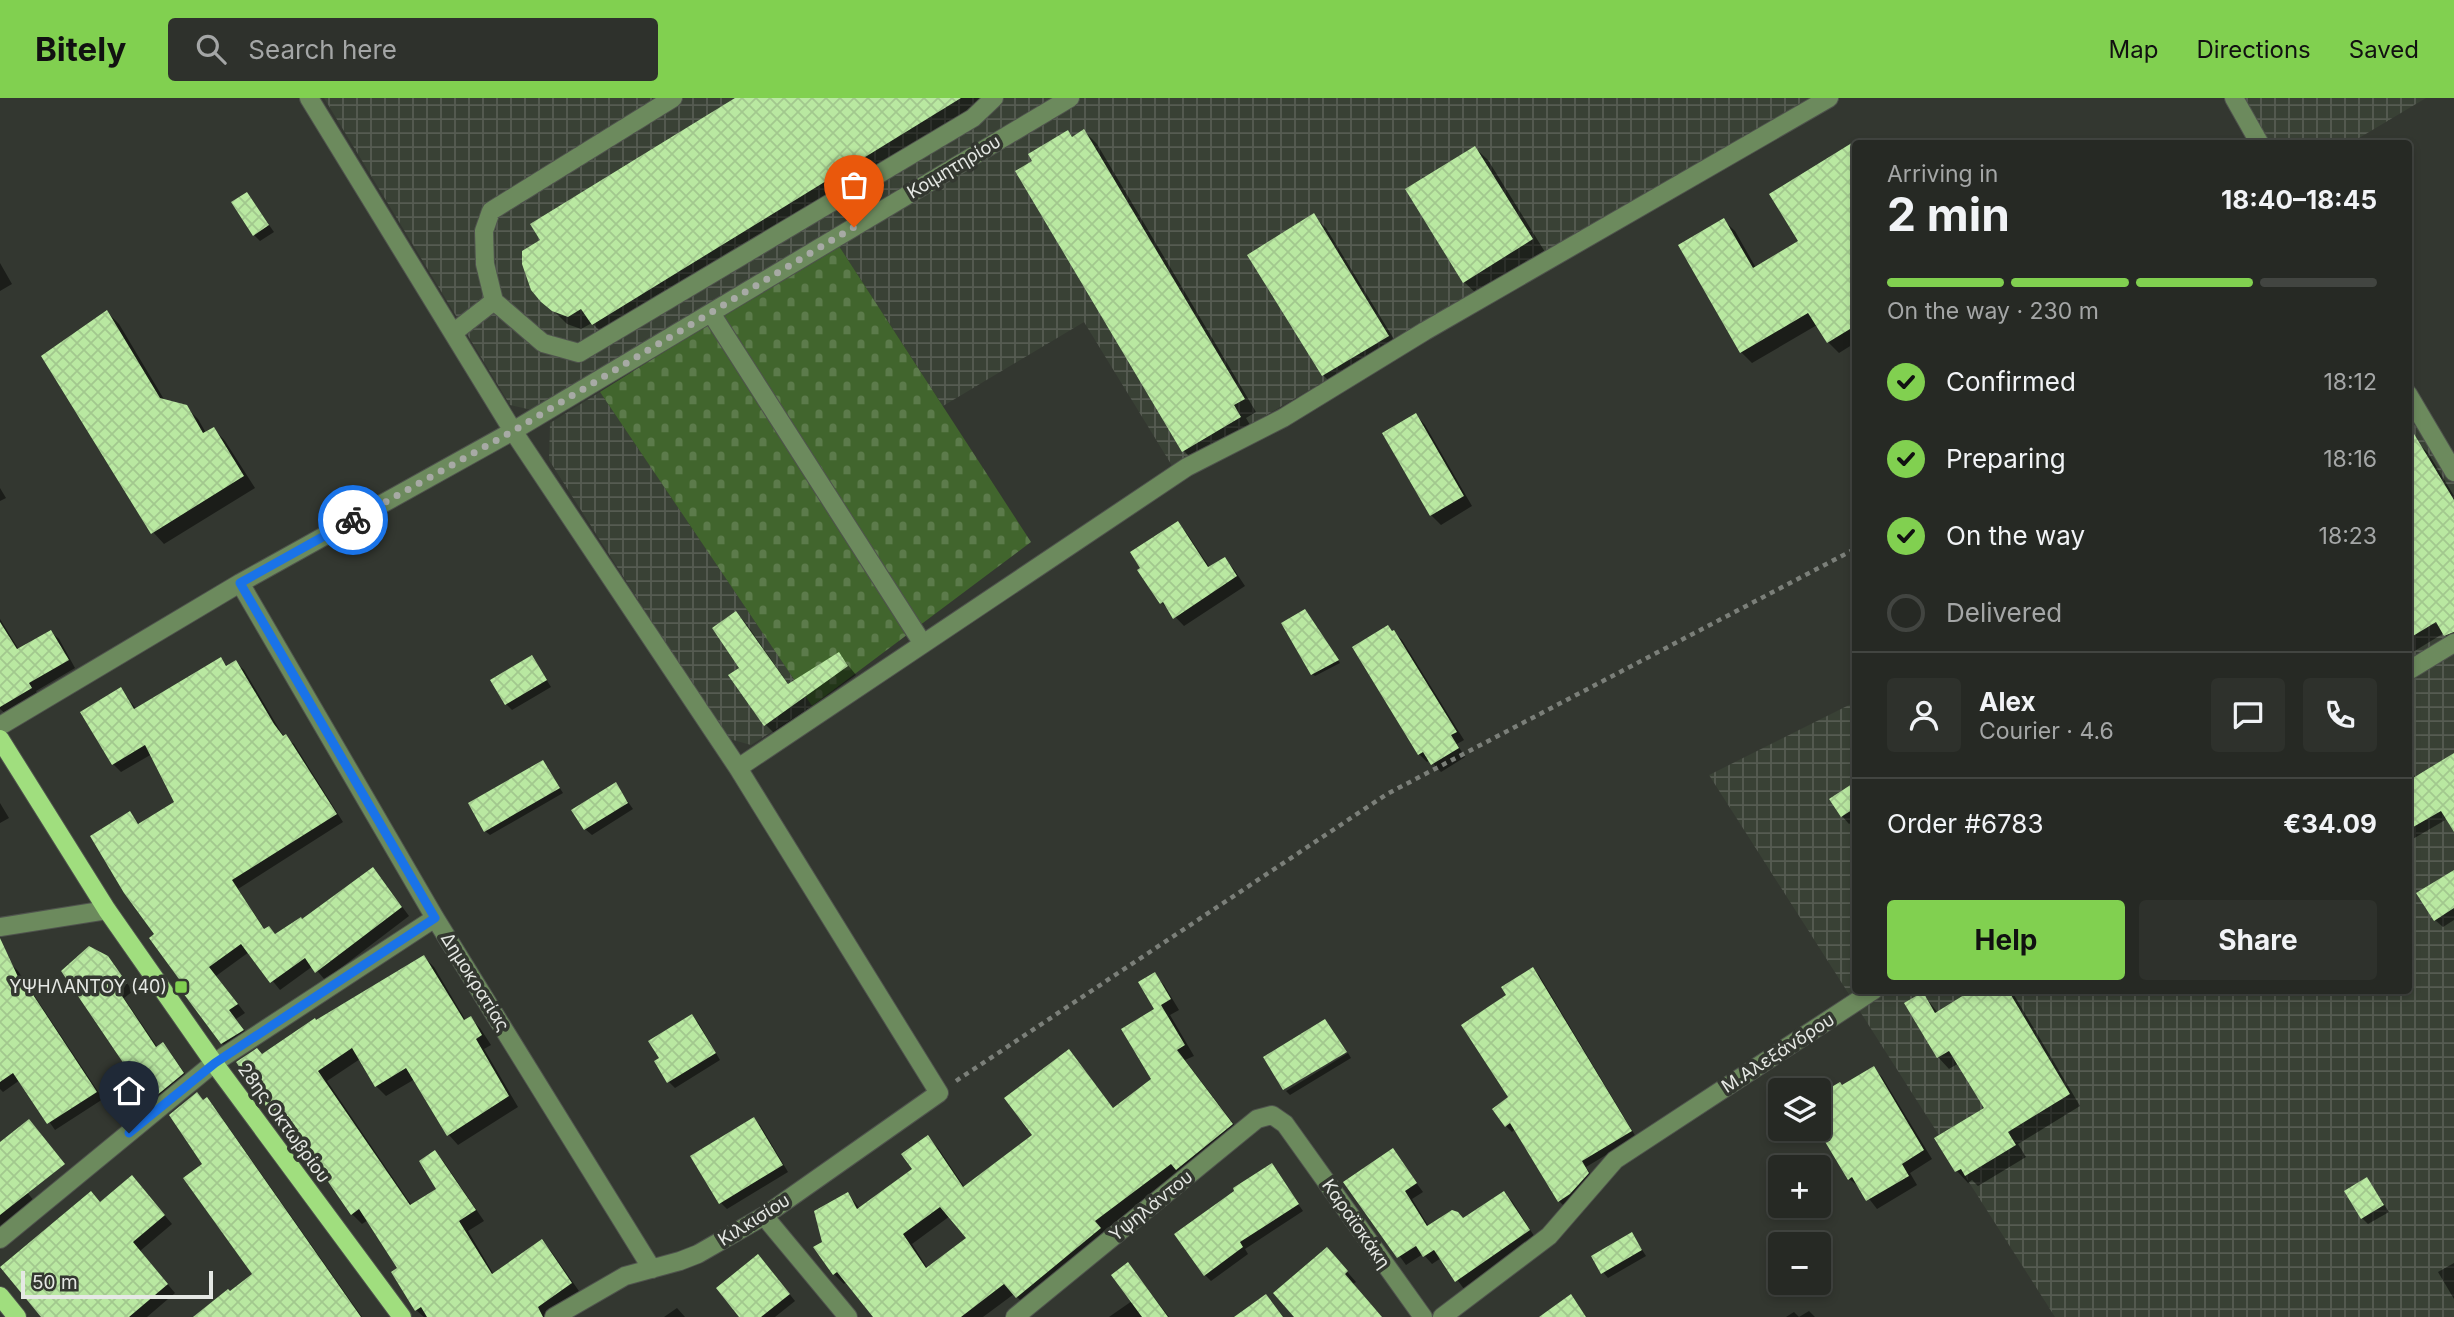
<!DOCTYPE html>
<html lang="en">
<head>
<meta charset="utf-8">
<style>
	:root { --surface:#262924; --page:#2e312c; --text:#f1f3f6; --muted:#a4a6a6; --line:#424541; --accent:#81d050 }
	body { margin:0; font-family:Inter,sans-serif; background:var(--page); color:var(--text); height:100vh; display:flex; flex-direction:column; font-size:26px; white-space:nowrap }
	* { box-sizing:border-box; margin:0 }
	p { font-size:23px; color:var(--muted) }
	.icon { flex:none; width:38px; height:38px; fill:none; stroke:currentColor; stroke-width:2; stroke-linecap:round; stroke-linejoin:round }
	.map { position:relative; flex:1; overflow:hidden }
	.side { position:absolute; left:1852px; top:42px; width:560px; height:854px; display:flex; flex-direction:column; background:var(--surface); border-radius:7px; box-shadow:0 4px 10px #0003,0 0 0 2px var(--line) }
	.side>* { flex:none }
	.fabs { position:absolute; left:1768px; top:980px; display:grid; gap:14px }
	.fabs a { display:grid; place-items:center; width:63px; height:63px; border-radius:7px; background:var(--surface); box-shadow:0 4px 10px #0003,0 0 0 2px var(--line); font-size:35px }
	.scale { position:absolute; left:21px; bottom:18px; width:192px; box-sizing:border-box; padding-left:7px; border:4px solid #e5e8e4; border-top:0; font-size:19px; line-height:24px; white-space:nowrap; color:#e5e8e4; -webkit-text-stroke:5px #333730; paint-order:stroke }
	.pin { position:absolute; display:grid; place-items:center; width:60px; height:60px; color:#fff; margin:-72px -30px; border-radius:50% 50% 50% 0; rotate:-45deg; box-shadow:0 0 7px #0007 }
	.pin .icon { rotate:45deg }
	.courier { position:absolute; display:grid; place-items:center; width:70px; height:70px; margin:-35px; border:5px solid #1a73e8; border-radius:50%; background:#fff; color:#222; box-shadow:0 2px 9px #0007 }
	.head em { font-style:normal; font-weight:700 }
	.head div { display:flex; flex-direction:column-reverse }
	.head { display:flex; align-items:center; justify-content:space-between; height:119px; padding:0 35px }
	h1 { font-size:46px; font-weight:700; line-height:52px }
	.bar { display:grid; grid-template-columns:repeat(4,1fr); gap:10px 7px; align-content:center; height:84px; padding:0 35px }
	.bar i { height:9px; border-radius:5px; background:var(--line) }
	.bar .selected { background:var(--accent) }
	.bar p { grid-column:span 4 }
	.line { display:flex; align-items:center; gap:18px; padding:0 35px; border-top:2px solid var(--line) }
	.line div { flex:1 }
	.round { display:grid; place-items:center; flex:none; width:74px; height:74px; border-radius:7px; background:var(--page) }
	ol { padding:0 35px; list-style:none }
	li { display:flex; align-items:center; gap:21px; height:77px }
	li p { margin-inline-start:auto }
	li .icon { padding:7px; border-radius:50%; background:var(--accent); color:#111; stroke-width:4 }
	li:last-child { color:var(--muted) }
	li i { width:38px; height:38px; border:4px solid var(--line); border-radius:50% }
	.action { display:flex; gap:14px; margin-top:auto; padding:14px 35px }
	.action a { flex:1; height:80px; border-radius:7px; background:var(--accent); color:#111; font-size:28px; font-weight:700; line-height:80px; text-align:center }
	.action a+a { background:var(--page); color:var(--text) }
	header { display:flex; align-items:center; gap:42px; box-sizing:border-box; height:98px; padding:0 35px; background:var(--accent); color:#111 }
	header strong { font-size:33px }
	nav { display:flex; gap:38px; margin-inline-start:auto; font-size:24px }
	.search { width:490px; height:63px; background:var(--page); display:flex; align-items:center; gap:18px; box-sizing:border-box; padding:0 24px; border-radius:7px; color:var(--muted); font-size:26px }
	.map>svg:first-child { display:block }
</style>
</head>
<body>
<header>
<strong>Bitely</strong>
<div class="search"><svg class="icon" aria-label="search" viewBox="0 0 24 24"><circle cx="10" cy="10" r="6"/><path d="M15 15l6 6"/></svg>Search here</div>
<nav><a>Map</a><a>Directions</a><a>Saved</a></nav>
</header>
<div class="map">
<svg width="2454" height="1219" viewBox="0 0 2454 1219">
	<defs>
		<pattern id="industrial-grid" width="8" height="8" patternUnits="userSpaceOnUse" patternTransform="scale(1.75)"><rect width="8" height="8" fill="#394135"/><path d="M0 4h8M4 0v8" fill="none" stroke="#565c52"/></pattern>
		<pattern id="cemetery-stones" width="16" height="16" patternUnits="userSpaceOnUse" patternTransform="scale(1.75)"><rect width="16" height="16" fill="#41652d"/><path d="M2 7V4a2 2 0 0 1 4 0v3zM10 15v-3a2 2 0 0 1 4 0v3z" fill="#5c7b4b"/></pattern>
		<pattern id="building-cross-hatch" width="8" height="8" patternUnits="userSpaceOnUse" patternTransform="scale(1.75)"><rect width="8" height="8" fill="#b9e8a1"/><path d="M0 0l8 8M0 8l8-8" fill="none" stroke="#a2c88e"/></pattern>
	</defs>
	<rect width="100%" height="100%" fill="#333730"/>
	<!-- industrial -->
	<path fill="url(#industrial-grid)" d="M324,0H1053L532,312L510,307Z
		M1079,0H1809L1174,371L1084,224L943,308L837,145Z
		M2238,0H2426L2349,46L2265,45Z
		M600,294L812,608L751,647L726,640L549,362L550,325Z
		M2422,323L2454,379V1219H2055L1709,677L1855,604V892H2408V330Z"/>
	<!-- cemetery -->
	<path fill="url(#cemetery-stones)" d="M837,145L1031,444L812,608L600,294Z"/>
	<!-- shadow -->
	<path fill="#0007" fill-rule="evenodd" d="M738,0H994L606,239L592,225L581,231L567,226L533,192Z
		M1084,33L1097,46L1256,314L1246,320L1253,332L1196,365L1184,353L1034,63L1068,34L1074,40Z
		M1856,44L1855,245L1839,255L1828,244L1817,227L1752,265L1741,254L1724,123L1735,133L1756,170L1801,143L1772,97Z
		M1475,50L1488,62L1545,154L1477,196L1464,184Z
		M247,96L274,134L260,143L254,137Z
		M1313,118L1326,130L1400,251L1336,290L1323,277L1249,157Z
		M0,165L12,186L0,193Z
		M107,214L119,226L165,303L186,309L198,321L206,335L214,331L225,343L255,390L164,446L153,434Z
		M1416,317L1425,327L1472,408L1441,427L1431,417Z
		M2418,345L2428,355L2454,398V546L2444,535L2413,554L2408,550V351Z
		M0,390L6,400L0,403Z
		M1177,425L1186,434L1210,470L1224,461L1233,470L1245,488L1184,528L1162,505L1140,472Z
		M736,515L745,524L789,587L839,556L856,577L774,635L765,626L742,570Z
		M1307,516L1340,565L1315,578L1312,576Z
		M0,521L19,552L51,534L59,541L75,570L36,593L39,598L7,617L0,611Z
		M1388,529L1402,542L1464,642L1457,646L1465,659L1441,674L1430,662L1427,664L1419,656L1354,549Z
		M532,559L551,589L512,612L506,606Z
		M221,562L228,569L236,564L244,572L282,636L294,646L343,724L238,791L265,832L276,837L381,780L409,818L325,882L313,868L280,892L249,854L216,878L245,915L236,921L251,941L230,953L222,945L157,837L130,715L140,727L177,704L152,656L121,674L113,666L121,591L136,611Z
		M2454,658V731L2447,721L2411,742L2408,739V667L2416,680Z
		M543,664L563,695L490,737L485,733Z
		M616,687L633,711L592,737L585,731Z
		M1855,687V722L1849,726L1842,718Z
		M0,705L9,720L0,725Z
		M2454,774V822L2443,829L2435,822Z
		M107,859L133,893L124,900L158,950L163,947L170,954L190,983L156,1006L149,999L64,874Z
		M424,859L434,869L466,923L470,920L480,930L491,947L484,951L518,1009L458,1047L449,1037L415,981L386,998L376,988L360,961L327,983L412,1108L439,1091L435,1054L444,1064L484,1123L468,1133L494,1177L541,1144L551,1153L581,1196L548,1219H424L416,1212L399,1171L368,1122L362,1126L352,1116L307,1050L302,1053L292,1043L263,958Z
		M11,866L18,873L103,1001L55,1032L20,982L3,994L0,991V871Z
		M1533,871L1539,877L1636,1039L1586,1069L1594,1081L1565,1109L1559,1103L1515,1031L1512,1034L1506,1028L1511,1000L1508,898Z
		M1154,877L1164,887L1179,912L1170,917L1194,958L1185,962L1242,1037L1181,1075L1103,1134L1109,1141L1027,1209L1014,1196L983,1219H875L847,1183L844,1186L834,1176L824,1144L848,1096L860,1111L914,1071L928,1040L938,1050L965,1090L1035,1038L1069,953L1114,1011L1154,981L1157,911ZM950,1118L969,1140L928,1171L912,1146Z
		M1975,892H2011L2080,1008L2018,1046L2026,1059L1978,1088L1972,1082L1968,1085L1957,1073L1937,1040L1987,1010L1959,965L1949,971L1938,959L1923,896L1938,915Z
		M692,918L698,924L720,962L675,990L669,984L661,961Z
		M1348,955L1351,960L1290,997L1286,993Z
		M1873,970L1882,979L1932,1061L1910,1075L1917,1087L1877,1111L1860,1089L1849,1081L1843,989Z
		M206,1002L215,1010L362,1219H204L254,1176L205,1067L204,1003Z
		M754,1021L760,1027L788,1074L727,1111L721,1105Z
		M1393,1053L1423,1094L1412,1101L1429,1129L1464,1122L1504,1095L1512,1103L1536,1141L1464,1191L1441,1160L1432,1166L1423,1156L1406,1167L1346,1084Z
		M0,1059L34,1103L0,1130Z
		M1271,1067L1303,1113L1245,1151L1248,1156L1211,1183L1205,1177Z
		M2367,1081L2389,1114L2368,1126L2362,1120Z
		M140,1088L172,1126L140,1153L175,1195L147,1219H44L100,1106Z
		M1632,1136L1646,1158L1608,1180L1603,1174Z
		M1336,1161L1356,1184L1353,1186L1381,1219H1296Z
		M764,1164L795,1203L775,1219H741Z
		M2454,1165V1201L2438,1174Z
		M1134,1173L1169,1219H1109L1132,1203Z
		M677,1210L685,1219H664Z
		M1809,1213L1815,1219H1786L1794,1214L1799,1219Z"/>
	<!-- building -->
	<path fill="url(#building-cross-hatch)" fill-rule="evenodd" d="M735,0H961L592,227L581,211L568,219L552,213L541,204L531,192L522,166V153L540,142L530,126Z
		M1084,31L1245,301L1234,307L1241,319L1182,354L1015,73L1032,63L1028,56L1068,32L1072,39Z
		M1855,43V228L1827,245L1808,215L1740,255L1678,147L1724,120L1753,170L1798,143L1769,96Z
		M1475,48L1533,141L1463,185L1405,91Z
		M247,94L269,127L253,138L231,104Z
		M1314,115L1389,238L1322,278L1247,157Z
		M107,212L160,300L187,307L203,335L214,329L244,378L151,436L41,258Z
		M1416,315L1464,398L1430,418L1382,335Z
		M2408,326L2454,402V534L2444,538L2436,524L2408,541Z
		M1178,423L1208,469L1225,459L1237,478L1173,521L1163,504L1160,506L1137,472L1140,470L1130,454Z
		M1305,511L1339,562L1311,577L1281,525Z
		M736,513L788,586L839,554L848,568L764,628L728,577L739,570L712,530Z
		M0,524L17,551L51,532L69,562L29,585L32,590L0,609Z
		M1388,527L1392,533L1394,532L1457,634L1451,637L1459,650L1431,667L1423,654L1418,657L1352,549Z
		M532,557L547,582L505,607L490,582Z
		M221,559L226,568L236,562L274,626L283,638L286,636L337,716L232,782L264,831L269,828L275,836L301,819L302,821L373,769L402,809L315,875L305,860L270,885L241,846L209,869L238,906L229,912L244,932L221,946L183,895L187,892L149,840L154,836L124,795L90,738L130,713L138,726L174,704L145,647L112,667L80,614L121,589L134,611Z
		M2454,655V734L2441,713L2408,732V683Z
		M543,662L560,690L484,734L468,705Z
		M616,684L628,705L584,732L571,712Z
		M1855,684V710L1841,719L1829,701Z
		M2454,772V810L2434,823L2416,795Z
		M0,840L19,881L22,880L97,994L47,1026L13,975L0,984Z
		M89,848L108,858L127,885L118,892L156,949L163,944L184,975L156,998L154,996L147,1000L61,873Z
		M424,857L464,922L471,918L482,937L476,941L509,998L447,1038L406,970L375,989L352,950L318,973L410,1107L436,1091L419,1063L435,1052L476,1112L459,1123L492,1176L542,1141L572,1185L538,1209L543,1219H427L421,1209L415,1213L391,1174L397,1170L359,1111L351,1117L298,1040L291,1045L236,964L257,950L262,956L315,920L316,922Z
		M1533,869L1632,1033L1582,1063L1589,1075L1570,1096L1558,1104L1510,1025L1505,1029L1492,1011L1508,999L1461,927L1506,897L1501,889Z
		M1155,874L1171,901L1161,907L1185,947L1177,952L1233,1026L1176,1072L1171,1066L1095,1123L1101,1130L1016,1200L1004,1186L961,1219H873L837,1174L833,1177L813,1149L822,1144L814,1113L848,1094L857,1111L912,1071L901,1056L928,1037L963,1089L1032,1037L1004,1000L1069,951L1113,1010L1151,981L1121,931L1154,911L1138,884ZM940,1109L966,1140L926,1170L903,1136Z
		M1972,892H2008L2070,996L2008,1034L2016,1047L1965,1078L1961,1071L1955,1074L1934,1040L1984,1010L1949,953L1937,960L1904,905L1923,894L1935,915Z
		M692,916L716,955L667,985L654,963L659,960L648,943Z
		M1325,921L1347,954L1283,992L1263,959Z
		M1874,968L1924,1052L1902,1066L1909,1078L1866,1103L1852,1079L1848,1082L1818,1032V997L1840,984L1842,987Z
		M197,994L203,1002L207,999L361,1219H193L228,1191L230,1193L252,1176L183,1080L202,1066L169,1017Z
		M754,1019L783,1067L719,1106L690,1058Z
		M29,1021L65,1066L0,1117V1044Z
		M1393,1050L1417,1085L1405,1093L1427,1128L1452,1112L1458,1114L1463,1120L1504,1093L1530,1132L1455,1184L1434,1152L1423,1159L1416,1148L1397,1160L1343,1084Z
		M1272,1065L1299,1106L1240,1144L1243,1149L1204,1178L1174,1136L1234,1093L1233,1090Z
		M132,1077L165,1117L133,1144L168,1186L129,1219H41L0,1169L91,1093L100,1104Z
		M2367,1079L2384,1107L2361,1121L2344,1093Z
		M1632,1134L1642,1152L1601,1176L1591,1158Z
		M1327,1149L1348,1173L1345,1176L1382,1219H1294L1273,1195Z
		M758,1156L790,1196L761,1219H739L716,1190Z
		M1128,1164L1168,1219H1142L1111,1177Z
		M1266,1196L1283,1219H1234Z
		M1571,1196L1586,1219H1539Z"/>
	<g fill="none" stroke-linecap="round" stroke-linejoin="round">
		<!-- minor casing -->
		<g stroke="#4f534d" stroke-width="20">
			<path id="minor" d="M309,0L513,333L738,670L939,995L764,1118L698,1156L680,1163L625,1178L554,1219
				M673,0L491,113L484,133L485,166L494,203L543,245L579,255L973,20L994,0
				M2234,0L2260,46
				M711,215L923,546
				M453,235L494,203
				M2408,296L2454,374
				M240,485L435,820L652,1171
				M2408,573L2454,545
				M0,628L240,485L513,333L1070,0
				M738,670L1187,369L1283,320L1425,233L1829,0
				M0,829L107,812
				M764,1118L848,1219
				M0,1141L214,965L435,820
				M1015,1219L1257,1021L1272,1017L1285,1026L1423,1219
				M1442,1219L1549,1138L1615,1062L1874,892"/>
		</g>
		<!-- major casing -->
		<g stroke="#4f534d" stroke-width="20">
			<path id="major" d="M0,641L107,812L214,965L402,1219
				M0,1198L17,1219"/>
		</g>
		<!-- path -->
		<path stroke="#7b7f79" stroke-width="4.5" stroke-dasharray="5 5" stroke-linecap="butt" d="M956,983L1387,696L1855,451"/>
		<!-- minor -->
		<use href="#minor" stroke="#6c8a5d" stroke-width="18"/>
		<!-- major -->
		<use href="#major" stroke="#a0de7e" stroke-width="18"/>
	</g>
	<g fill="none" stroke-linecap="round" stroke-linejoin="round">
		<!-- done -->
		<path stroke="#a7aaa5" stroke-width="7" stroke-dasharray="0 12.6" d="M353,422L513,333L854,129"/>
		<!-- route -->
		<path stroke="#1a73e8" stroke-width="9" d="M129,1035L215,965L435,820L240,485L353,422"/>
	</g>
	<!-- markers -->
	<rect fill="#81d050" stroke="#333730" stroke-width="2.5" x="174" y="882" width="14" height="14" rx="3.5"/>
	<g text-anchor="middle" stroke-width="7" stroke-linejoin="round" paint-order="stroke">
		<!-- street labels -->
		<g font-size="18" fill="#e5e8e4" stroke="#333730">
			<text transform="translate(954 69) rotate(-31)" y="6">Κοιμητηρίου</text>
			<text transform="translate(475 884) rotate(58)" y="6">Δημοκρατίας</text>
			<text transform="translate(1778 955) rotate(-33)" y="6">Μ.Αλεξάνδρου</text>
			<text transform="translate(284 1025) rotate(54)" y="6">28ης Οκτωβρίου</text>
			<text transform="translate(1151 1108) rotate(-39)" y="6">Υψηλάντου</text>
			<text transform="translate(754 1122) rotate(-32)" y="6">Κιλκισίου</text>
			<text transform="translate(1356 1126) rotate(55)" y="6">Καραϊσκάκη</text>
		</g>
		<!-- poi labels -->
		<g font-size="18" fill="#e5e8e4" stroke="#333730" text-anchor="end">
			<text x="167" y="895">ΥΨΗΛΑΝΤΟΥ (40)</text>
		</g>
	</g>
</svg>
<div class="fabs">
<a><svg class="icon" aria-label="layers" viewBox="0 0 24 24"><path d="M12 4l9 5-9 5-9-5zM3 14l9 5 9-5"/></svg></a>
<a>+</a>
<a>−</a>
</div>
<div class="scale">50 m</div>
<div class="pin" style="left:854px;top:129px;background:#ea580c"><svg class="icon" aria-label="bag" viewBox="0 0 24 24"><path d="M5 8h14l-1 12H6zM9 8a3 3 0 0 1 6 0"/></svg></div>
<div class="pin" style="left:129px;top:1035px;background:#1f2937"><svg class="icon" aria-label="home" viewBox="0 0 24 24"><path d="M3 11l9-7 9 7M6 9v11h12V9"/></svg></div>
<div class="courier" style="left:353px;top:422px"><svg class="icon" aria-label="bike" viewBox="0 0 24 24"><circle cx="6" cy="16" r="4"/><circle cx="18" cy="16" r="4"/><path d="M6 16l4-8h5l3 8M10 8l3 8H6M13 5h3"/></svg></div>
<section class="side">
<div class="head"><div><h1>2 min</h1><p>Arriving in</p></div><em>18:40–18:45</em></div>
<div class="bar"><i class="selected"></i><i class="selected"></i><i class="selected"></i><i></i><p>On the way · 230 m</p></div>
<ol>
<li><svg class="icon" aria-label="check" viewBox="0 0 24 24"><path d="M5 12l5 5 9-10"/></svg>Confirmed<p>18:12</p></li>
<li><svg class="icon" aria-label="check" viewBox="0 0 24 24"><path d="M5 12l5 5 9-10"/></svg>Preparing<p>18:16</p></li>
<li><svg class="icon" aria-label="check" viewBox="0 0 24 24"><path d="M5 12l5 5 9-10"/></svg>On the way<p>18:23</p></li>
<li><i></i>Delivered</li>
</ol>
<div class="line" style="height:126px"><a class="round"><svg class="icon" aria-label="person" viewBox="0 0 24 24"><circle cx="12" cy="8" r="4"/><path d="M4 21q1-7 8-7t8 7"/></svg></a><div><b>Alex</b><p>Courier · 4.6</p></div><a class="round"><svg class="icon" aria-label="chat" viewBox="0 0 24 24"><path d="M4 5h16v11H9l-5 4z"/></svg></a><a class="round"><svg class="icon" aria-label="phone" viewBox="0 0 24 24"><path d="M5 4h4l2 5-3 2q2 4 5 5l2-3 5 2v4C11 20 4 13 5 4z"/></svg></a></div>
<div class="line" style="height:91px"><div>Order #6783</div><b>€34.09</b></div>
<div class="action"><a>Help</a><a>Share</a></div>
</section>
</div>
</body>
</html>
